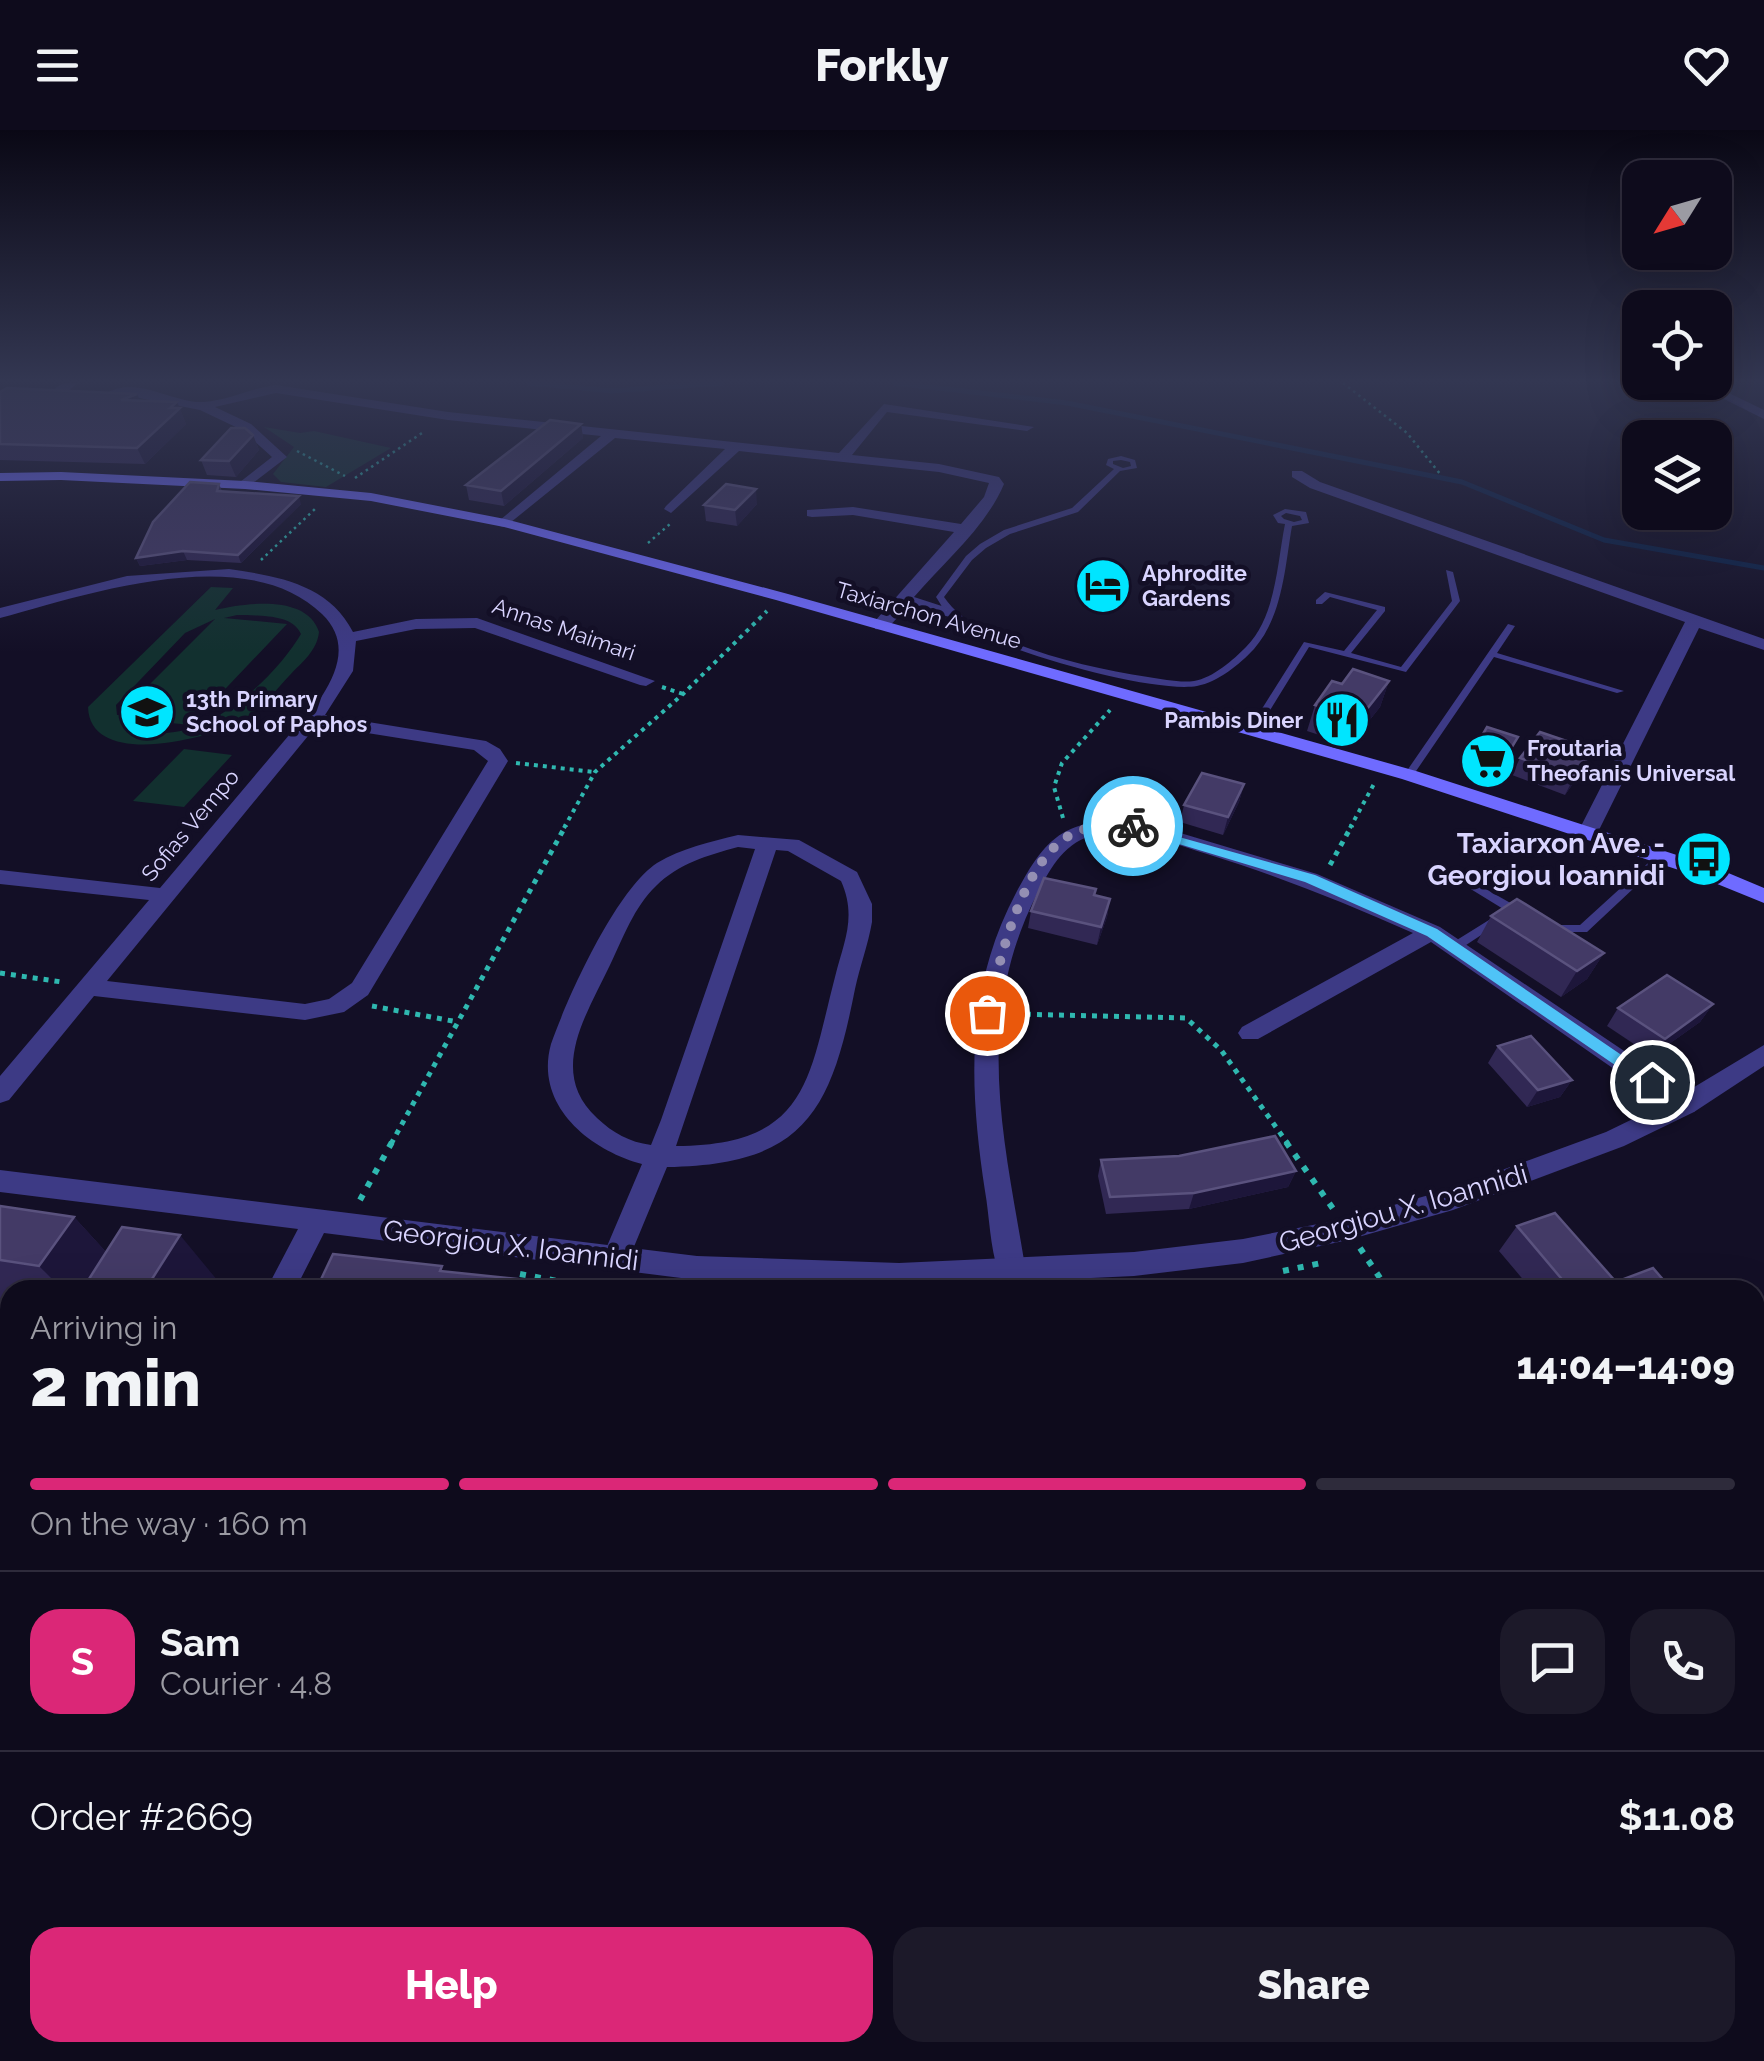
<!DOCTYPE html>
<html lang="en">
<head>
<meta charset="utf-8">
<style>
	:root { --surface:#0e0b1c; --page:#1c1929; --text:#f1f3f6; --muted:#9b9ba3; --line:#2e2b3b; --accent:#db2777 }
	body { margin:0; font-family:Raleway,sans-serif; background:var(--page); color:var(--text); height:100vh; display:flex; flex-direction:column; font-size:38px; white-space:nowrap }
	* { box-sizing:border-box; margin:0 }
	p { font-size:32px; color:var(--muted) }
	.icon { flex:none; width:55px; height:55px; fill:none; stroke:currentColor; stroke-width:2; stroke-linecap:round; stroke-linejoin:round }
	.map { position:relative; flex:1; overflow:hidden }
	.details { position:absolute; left:0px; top:1150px; width:1765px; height:782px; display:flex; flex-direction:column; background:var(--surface); border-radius:30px 30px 0 0; box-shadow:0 10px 40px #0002,0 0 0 2px var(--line) }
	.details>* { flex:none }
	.needle { width:65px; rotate:233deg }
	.tools { position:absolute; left:1622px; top:30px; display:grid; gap:20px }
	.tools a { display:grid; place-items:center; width:110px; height:110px; border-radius:20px; background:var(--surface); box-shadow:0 10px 40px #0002,0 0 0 2px var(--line); font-size:50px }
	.pin { position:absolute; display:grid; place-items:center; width:85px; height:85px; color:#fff; margin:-42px; border:5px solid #fff; border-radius:50%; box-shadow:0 2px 10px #0007 }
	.courier { position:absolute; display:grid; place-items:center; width:100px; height:100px; margin:-50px; border:8px solid #4fc3f7; border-radius:50%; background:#fff; color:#222; box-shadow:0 2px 12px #0007 }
	.head em { font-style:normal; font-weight:800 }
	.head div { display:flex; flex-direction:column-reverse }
	.head { display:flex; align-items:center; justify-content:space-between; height:170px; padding:0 30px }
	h1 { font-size:65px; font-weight:800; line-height:75px }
	.bar { display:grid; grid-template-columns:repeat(4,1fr); gap:15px 10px; align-content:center; height:120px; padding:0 30px }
	.bar i { height:12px; border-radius:8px; background:var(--line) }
	.bar .active { background:var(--accent) }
	.bar p { grid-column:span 4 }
	.line { display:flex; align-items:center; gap:25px; padding:0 30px; border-top:2px solid var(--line) }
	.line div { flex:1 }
	.round { display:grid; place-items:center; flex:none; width:105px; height:105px; border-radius:30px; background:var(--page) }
	.cta { display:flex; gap:20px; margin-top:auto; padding:20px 30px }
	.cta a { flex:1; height:115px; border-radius:30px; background:var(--accent); color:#fff; font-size:40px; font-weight:800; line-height:115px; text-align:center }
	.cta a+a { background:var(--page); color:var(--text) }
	header { display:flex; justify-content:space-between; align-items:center; height:130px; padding:0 30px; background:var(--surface); font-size:45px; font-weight:800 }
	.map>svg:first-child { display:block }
</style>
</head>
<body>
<header><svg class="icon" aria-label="menu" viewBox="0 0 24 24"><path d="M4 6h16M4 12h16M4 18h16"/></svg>Forkly<svg class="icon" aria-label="heart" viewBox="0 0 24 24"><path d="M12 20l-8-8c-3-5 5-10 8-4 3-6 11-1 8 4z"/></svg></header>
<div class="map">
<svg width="1764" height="1931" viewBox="0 0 1764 1931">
	<rect width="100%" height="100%" fill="#130f26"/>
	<!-- green -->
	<path fill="#12302f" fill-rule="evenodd" d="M264,297L300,303L314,301L391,318L326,357L281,352L273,344L294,317Z
		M211,457L233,458L215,480C245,473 307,464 319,502C317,521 302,532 289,546C275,561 262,578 244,589C211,609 90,640 88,577ZM237,485C258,486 292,483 301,504C271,555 181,637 120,588L191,595L287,494L224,488ZM215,489L119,585H117L116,575L185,503Z
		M184,619L232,625L184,677L133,671Z"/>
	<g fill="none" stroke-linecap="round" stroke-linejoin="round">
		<!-- stream -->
		<path stroke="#0c2248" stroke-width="5" d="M529,253L612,261L723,253
			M894,253L1067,273L1462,352L1604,410L1764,438"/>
		<!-- path-far4 -->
		<path stroke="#2fb8b0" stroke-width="2.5" stroke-dasharray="2.5 4" stroke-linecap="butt" d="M1343,253L1407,303L1441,345
			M297,321L345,346
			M355,348L425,301
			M648,413L670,394
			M261,430L315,379"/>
		<!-- path-far3 -->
		<path stroke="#2fb8b0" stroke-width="4" stroke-dasharray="4 5" stroke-linecap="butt" d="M662,557L683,564
			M516,633L594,642
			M1063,688L1054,657L1062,633L1110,580
			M564,698L595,642L683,564L767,481
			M1350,698L1375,652"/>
		<!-- path-far2 -->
		<path stroke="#2fb8b0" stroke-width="5" stroke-dasharray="5 6" stroke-linecap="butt" d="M1330,735L1352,695
			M0,843L62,852
			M372,876L458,892
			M1015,884L1186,888L1221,920L1288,1014
			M391,1014L566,695"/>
		<!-- path-far1 -->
		<path stroke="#2fb8b0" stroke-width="6" stroke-dasharray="6 9" stroke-linecap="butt" d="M1286,1012L1334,1080
			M360,1070L392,1012
			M1360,1118L1388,1160
			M1283,1141L1326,1132
			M520,1144L605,1160"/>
		<!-- path -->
		<path stroke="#2fb8b0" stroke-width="8" stroke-dasharray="8 11" stroke-linecap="butt" d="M162,1931L165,1922
			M691,1931L693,1922"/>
		<!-- service -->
		<path fill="#3d3a85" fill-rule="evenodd" d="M1121,326L1135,330L1137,338L1120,341L1078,382L1010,404L986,418L972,430L944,467C954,481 964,489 979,497C1027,523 1094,539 1148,547C1163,549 1180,553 1194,551C1213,548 1233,530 1246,517C1276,487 1277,434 1285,394L1278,393L1273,385L1285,379L1306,382L1309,393L1292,396C1285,436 1283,486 1254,519C1240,534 1218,552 1197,556C1151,564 984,517 949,486C944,481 940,473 936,467L966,426L980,414L1004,400L1072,378L1114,339L1106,335L1108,329ZM1121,330L1130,332L1131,336L1123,338L1113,334V331ZM1286,383L1300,386L1302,390L1294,392L1284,389L1281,386Z
			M1446,440L1453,442L1460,471L1406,542L1309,517L1256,603H1250L1248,601L1304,512L1344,521L1377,480L1330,467L1322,474H1316V470L1325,462L1385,477V481L1351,523L1401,537L1452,471Z
			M1508,494L1515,496L1497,523L1624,561L1617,563L1494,527L1412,647H1406L1404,645Z
			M1662,723L1667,726L1666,728L1587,802H1549L1547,799L1553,795H1580L1658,724Z
			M1447,737L1521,779L1522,782L1521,785H1513L1443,742L1442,740Z
			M1497,785L1502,789L1501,792L1460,819H1452L1450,816L1452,813Z
			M0,1224L10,1225V1239L0,1238Z
			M10,1342C10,1355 13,1369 0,1375C0,1363 0,1348 10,1342Z
			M602,1922H623L622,1931H602Z"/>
		<!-- minor -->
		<path fill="#3d3a85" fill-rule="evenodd" d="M63,253H78L64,264L88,268V274L53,269V260Z
			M1692,253H1708L1764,280V289Z
			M276,255L448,282L839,323L884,274L1034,297L1027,301L887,282L852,325L939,334L999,347L1004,354C986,397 944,432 914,467L954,480V488L906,476C898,486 890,502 875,499V491L954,402L853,385L812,387L807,386V380L853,377L961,394L984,367L989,353L939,342L739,321L671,383L664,379L666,376L725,319L615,308L505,397L500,396V390L601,306L448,290L276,263L215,277L251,294L287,327L245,359L238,355L240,352L272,327L242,300L200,280L109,262C137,246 175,274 204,272C228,270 252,258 276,255Z
			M1292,341H1302L1320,352L1764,509V520L1699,498L1598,702L1588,708L1581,706L1578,702L1685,492L1310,358L1292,347Z
			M229,439C277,446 329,454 353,502L416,489L477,488L655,551L646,556L640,555L475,498L416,499L356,511L353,541L325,585L486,611L500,619L508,631L368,865L344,882L305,890L94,866L9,970L0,973V946L149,770L0,754V740L160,758L322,566C340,538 348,509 322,484C246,410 88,464 0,488V478L127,446ZM317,595L474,620L488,631L352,853L329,869L305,874L107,851Z
			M1137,690L1317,744L1440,797L1694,968L1698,975L1694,982H1676L1431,812L1258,909H1242L1238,903L1242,897L1413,803C1345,773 1278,746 1207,724C1170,713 1134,697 1096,705C1066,710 1051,737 1038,762C972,890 1004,1008 1026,1142L1022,1151L1012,1154L1002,1151C990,1125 990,1089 985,1061C969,956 965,859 1016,763C1028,741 1041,716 1063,703C1085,690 1112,690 1137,690Z
			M738,705L799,710L857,742L872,774V792C868,815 860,836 855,859C831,981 805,1035 667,1037L626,1136L616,1140L606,1136L602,1128L642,1034C589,1020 534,975 551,914C568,866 616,760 657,733C682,718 710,712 738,705ZM738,717L755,719L661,990L651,1015C629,1012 613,1003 597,988C547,942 587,884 610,835C623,808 634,777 656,756C678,734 708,725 738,717ZM776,720L788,721L841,751C857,787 844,811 835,847C808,951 808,1015 676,1016Z
			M1764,1200V1226L1755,1229V1203Z
			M0,1369L10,1370V1402L0,1401Z
			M1764,1738V1777L1755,1780V1741Z
			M961,1922H1003L1004,1931H962Z
			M1260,1922H1340L1336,1931H1256Z
			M1376,1922H1418L1421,1931H1379Z"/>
		<!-- tertiary -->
		<path fill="#3d3a85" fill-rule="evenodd" d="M1764,915V936L1694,982L1624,1016L1453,1080L1348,1110L1243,1133L1134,1146L899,1157L697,1150L324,1103L295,1160H266L298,1099L0,1062V1040L697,1126L899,1133L1134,1122L1243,1109L1348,1088L1450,1059L1606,1002L1676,968Z
			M10,1646V1698L0,1702V1650Z"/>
		<!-- secondary -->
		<path fill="#6f6bff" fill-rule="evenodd" d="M61,342L245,351L371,363L505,389L788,464L1416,641L1714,737L1764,758V773L1700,747L1402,649L776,470L504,397L371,371L245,359L61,350L0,351V343Z"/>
	</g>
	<!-- wall -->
	<path fill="#312854" d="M0,262L177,272L186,294L145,334L0,330Z
		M581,294L583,308L504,376L469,370L466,355Z
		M253,305L259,320L236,347L207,345L201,330Z
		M219,354L222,361L301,374L241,433L187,430L140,436L136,428Z
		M757,374L737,396L706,391L704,375Z
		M1389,551L1380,577L1350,615L1307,601L1315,575L1342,554Z
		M1473,621L1510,624L1496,648L1466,638Z
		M1520,628L1584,638L1565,665L1512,645Z
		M1244,654L1239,672L1223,705L1180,692L1184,675Z
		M1096,759L1095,766L1110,769L1107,787L1097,815L1028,798L1031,781Z
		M1491,786L1604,823L1587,849L1561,867L1477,812Z
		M1713,874L1700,892L1652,926L1607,896L1618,878Z
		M1498,916L1572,950L1560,967L1527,977L1488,933Z
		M1101,1030L1296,1041L1288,1057L1189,1079L1106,1084L1098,1046Z
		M0,1076L74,1087L106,1122L218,1151L213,1160H10V1171L0,1169Z
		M1517,1096L1616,1152L1672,1160H1532L1499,1121Z"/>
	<!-- shaded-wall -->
	<path fill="#1d163a" d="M137,264L144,280L121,270Z
		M177,272L186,294L145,334L137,318Z
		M581,294L583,308L504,376L501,361Z
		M253,305L259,320L236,347L229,331Z
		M756,359L757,374L737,396L735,380Z
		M299,366L301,374L241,433L238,425Z
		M183,421L187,430L140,436L136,428Z
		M1389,551L1380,577L1350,615L1359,589Z
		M1518,607L1510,624L1496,648L1504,630Z
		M1593,620L1584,638L1565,665L1574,647Z
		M1244,654L1239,672L1223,705L1228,687Z
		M1110,769L1107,787L1097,815L1101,797Z
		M1604,823L1587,849L1561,867L1577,841Z
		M1713,874L1700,892L1652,926L1665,909Z
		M1572,950L1560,967L1527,977L1538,960Z
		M1296,1041L1288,1057L1189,1079L1194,1063Z
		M74,1087L117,1134L100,1160H63L39,1136Z
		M180,1105L218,1151L213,1160H145Z
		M518,1149L523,1160H514Z
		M0,1244L10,1253V1313L0,1328Z
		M0,1434L2,1436L10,1470V1514L0,1520Z
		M97,1922H142L138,1931H94Z
		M576,1922H594L592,1931H574Z"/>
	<!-- building -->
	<path fill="#433a66" stroke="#5a527e" stroke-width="2.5" d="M7,258L137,264L121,270L177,272L170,278H180L137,318L0,314V262Z
		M550,290L581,294L501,361L466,355Z
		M231,298H245L253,305L229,331L201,330Z
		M190,352L219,354L217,361L299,366L238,425L183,421L136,428L153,392Z
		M726,354L756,359L735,380L704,375Z
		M1353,539L1389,551L1359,589L1315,575L1332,551L1342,554Z
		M1487,597L1518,607L1504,630L1473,621Z
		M1540,602L1593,620L1574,647L1520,628Z
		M1202,643L1244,654L1228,687L1184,675Z
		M1044,748L1096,759L1094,765L1110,769L1101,797L1031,781Z
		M1517,769L1604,823L1577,841L1491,786Z
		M1667,845L1713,874L1665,909L1618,878Z
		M1531,906L1572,950L1538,960L1498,916Z
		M1275,1006L1296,1041L1194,1063L1110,1067L1101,1030L1179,1026Z
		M0,1076L74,1087L39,1136L0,1130Z
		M1555,1083L1616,1152L1653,1138L1672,1160H1571L1517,1096Z
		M122,1097L180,1105L145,1160H82Z
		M333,1124L442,1136L440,1141L518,1149L514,1160H316Z
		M10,1878V1922H97L94,1931H0V1900Z
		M458,1922H576L574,1931H455Z"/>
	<!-- sky -->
	<linearGradient id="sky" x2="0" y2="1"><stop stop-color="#0a0815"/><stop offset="0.48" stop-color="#333752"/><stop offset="1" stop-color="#333752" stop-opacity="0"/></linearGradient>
	<rect width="1764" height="523" fill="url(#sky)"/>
	<!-- route -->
	<path fill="#4fc3f7" d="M1129,693L1315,745L1437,799L1661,952L1658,957H1647L1427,806L1305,752L1129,699Z"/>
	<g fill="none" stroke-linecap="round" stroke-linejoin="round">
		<!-- done -->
		<path stroke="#948fb3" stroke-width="10" stroke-dasharray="0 18" d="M987,883C1000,831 1023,721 1079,701C1096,695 1116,695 1133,696"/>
	</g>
	<!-- icons -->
	<defs>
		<g id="hotel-disc" transform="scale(2.875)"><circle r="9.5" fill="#00e5ff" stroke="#130f26"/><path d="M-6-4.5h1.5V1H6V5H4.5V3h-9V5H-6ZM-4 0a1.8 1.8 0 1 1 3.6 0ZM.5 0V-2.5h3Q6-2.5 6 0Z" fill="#111"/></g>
		<g id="school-disc" transform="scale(2.875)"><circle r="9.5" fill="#00e5ff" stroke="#130f26"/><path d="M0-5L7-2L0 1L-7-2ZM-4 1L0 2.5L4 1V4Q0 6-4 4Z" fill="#111"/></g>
		<g id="restaurant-disc" transform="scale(2.875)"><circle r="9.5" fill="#00e5ff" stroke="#130f26"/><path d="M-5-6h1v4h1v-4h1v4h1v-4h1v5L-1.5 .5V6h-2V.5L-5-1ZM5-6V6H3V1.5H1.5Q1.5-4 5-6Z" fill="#111"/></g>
		<g id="supermarket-disc" transform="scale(2.875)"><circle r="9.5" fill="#00e5ff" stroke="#130f26"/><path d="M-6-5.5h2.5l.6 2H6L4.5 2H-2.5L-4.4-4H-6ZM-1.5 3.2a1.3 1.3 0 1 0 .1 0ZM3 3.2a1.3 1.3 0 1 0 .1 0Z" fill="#111"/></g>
		<g id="bus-disc" transform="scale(2.875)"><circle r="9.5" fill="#00e5ff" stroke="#130f26"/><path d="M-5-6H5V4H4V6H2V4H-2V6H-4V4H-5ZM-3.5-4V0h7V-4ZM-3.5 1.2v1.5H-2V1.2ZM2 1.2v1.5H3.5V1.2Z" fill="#111"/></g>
	</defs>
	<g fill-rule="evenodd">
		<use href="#hotel-disc" x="1103" y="456"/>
		<use href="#school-disc" x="147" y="582"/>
		<use href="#restaurant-disc" x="1342" y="590"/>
		<use href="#supermarket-disc" x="1488" y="631"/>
		<use href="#bus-disc" x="1704" y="729"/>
	</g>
	<g text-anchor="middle" stroke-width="9" stroke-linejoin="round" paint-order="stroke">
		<!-- far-poi labels -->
		<g font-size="22" font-weight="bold" fill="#d9d4ff" stroke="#130f26" text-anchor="start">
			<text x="1142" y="451">Aphrodite<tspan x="1142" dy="25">Gardens</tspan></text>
			<text x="186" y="577">13th Primary<tspan x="186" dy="25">School of Paphos</tspan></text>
			<text x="1303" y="598" text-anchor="end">Pambis Diner</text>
			<text x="1527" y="626">Froutaria<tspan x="1527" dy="25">Theofanis Universal</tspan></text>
		</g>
		<!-- far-street labels -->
		<g font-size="22" fill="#d9d4ff" stroke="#130f26">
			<text transform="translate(929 485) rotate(16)" y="8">Taxiarchon Avenue</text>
			<text transform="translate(564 499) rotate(19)" y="8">Annas Maimari</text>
			<text transform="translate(190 695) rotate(-50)" y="8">Sofias Vempo</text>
		</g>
		<!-- poi labels -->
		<g font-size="28" font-weight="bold" fill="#d9d4ff" stroke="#130f26" text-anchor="end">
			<text x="1665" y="723">Taxiarxon Ave. -<tspan x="1665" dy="32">Georgiou Ioannidi</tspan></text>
		</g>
		<!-- street labels -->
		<g font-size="28" fill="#d9d4ff" stroke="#130f26">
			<text transform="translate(1403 1078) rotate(-16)" y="10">Georgiou X. Ioannidi</text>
			<text transform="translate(511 1115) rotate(7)" y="10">Georgiou X. Ioannidi</text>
		</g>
	</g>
</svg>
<div class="tools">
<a><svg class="needle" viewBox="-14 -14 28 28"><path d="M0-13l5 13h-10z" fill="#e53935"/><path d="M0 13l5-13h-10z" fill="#9b9ba3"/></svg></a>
<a><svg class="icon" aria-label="locate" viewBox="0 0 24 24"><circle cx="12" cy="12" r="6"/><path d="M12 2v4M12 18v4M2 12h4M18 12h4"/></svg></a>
<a><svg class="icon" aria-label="layers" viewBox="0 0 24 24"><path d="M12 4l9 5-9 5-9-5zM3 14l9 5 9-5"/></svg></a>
</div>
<div class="pin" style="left:987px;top:883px;background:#ea580c"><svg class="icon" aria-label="bag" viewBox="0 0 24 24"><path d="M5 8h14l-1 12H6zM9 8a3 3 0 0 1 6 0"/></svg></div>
<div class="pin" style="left:1652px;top:952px;background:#1f2937"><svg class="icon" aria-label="home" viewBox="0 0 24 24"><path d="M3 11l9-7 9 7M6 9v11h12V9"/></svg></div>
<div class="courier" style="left:1133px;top:696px"><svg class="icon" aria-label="bike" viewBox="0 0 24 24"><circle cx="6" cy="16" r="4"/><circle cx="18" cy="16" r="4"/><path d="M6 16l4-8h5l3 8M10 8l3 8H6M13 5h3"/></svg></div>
<section class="details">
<div class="head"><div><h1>2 min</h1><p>Arriving in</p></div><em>14:04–14:09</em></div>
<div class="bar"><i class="active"></i><i class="active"></i><i class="active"></i><i></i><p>On the way · 160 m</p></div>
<div class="line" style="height:180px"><b class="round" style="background:var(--accent);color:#fff">S</b><div><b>Sam</b><p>Courier · 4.8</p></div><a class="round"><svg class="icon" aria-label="chat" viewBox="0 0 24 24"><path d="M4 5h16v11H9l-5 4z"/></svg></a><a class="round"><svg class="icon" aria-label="phone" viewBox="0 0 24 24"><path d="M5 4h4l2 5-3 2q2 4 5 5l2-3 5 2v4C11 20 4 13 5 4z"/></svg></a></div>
<div class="line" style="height:130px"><div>Order #2669</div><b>$11.08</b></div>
<div class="cta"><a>Help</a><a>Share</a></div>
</section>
</div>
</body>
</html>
